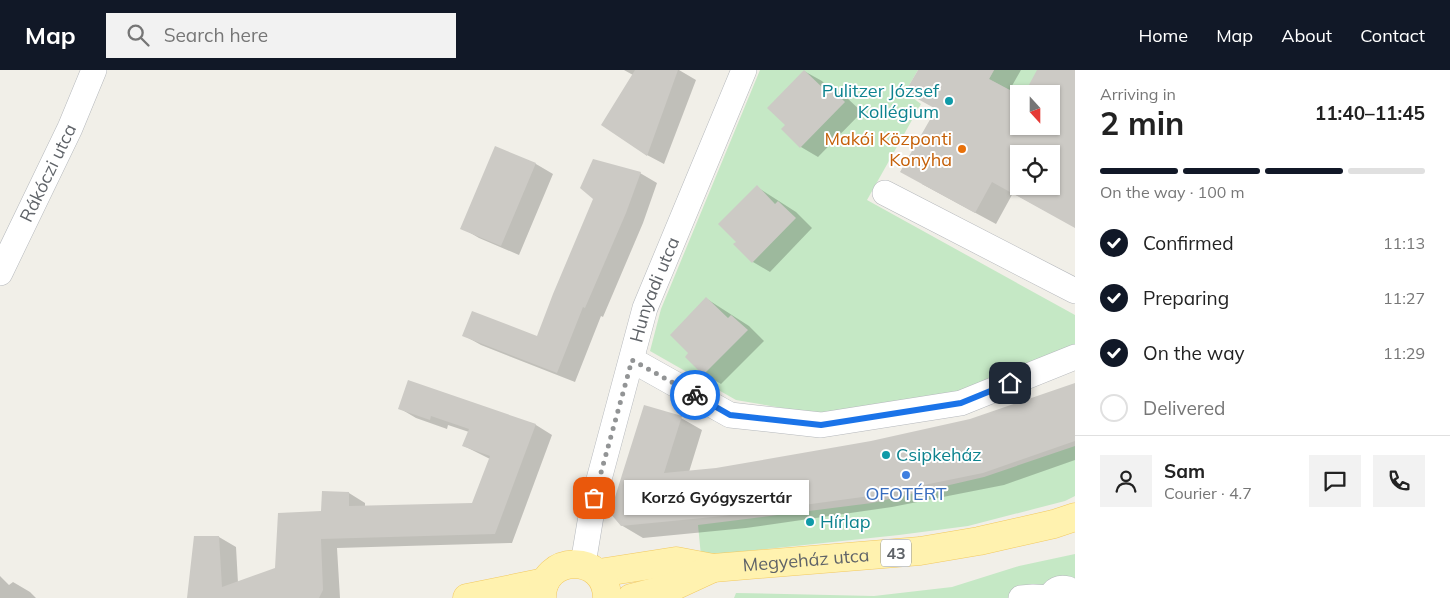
<!DOCTYPE html>
<html lang="en">
<head>
<meta charset="utf-8">
<style>
	:root { --surface:#fff; --page:#f2f2f2; --text:#222; --muted:#767676; --line:#e0e0e0; --accent:#111827 }
	body { margin:0; font-family:Mulish,sans-serif; background:var(--page); color:var(--text); height:100vh; display:flex; flex-direction:column; font-size:19px; white-space:nowrap }
	* { box-sizing:border-box; margin:0 }
	p { font-size:16px; color:var(--muted) }
	.icon { flex:none; width:28px; height:28px; fill:none; stroke:currentColor; stroke-width:2; stroke-linecap:round; stroke-linejoin:round }
	.map { position:relative; flex:1; overflow:hidden }
	.sheet { display:flex; flex-direction:column; background:var(--surface); width:375px }
	.sheet>* { flex:none }
	.needle { width:32px; rotate:159deg }
	.tools { position:absolute; left:1010px; top:15px; display:grid; gap:10px }
	.tools a { display:grid; place-items:center; width:50px; height:50px; border-radius:0px; background:var(--surface); box-shadow:0 1px 4px #0004; font-size:25px }
	.pin { position:absolute; display:grid; place-items:center; width:42px; height:42px; color:#fff; margin:-21px; border-radius:10px; box-shadow:0 2px 8px #0006 }
	.courier { position:absolute; display:grid; place-items:center; width:50px; height:50px; margin:-25px; border:4px solid #1a73e8; border-radius:50%; background:#fff; color:#222; box-shadow:0 1px 6px #0007 }
	.bubble { position:absolute; height:35px; border-radius:0px; background:var(--surface); box-shadow:0 1px 4px #0004; font-size:16px; font-weight:700; line-height:35px; text-align:center }
	.overview em { font-style:normal; font-weight:700 }
	.overview div { display:flex; flex-direction:column-reverse }
	.overview { display:flex; align-items:center; justify-content:space-between; height:85px; padding:0 25px }
	h1 { font-size:32px; font-weight:700; line-height:38px }
	.bar { display:grid; grid-template-columns:repeat(4,1fr); gap:8px 5px; align-content:center; height:60px; padding:0 25px }
	.bar i { height:6px; border-radius:4px; background:var(--line) }
	.bar .current { background:var(--accent) }
	.bar p { grid-column:span 4 }
	.line { display:flex; align-items:center; gap:12px; padding:0 25px; border-top:1px solid var(--line) }
	.line div { flex:1 }
	.round { display:grid; place-items:center; flex:none; width:52px; height:52px; border-radius:0px; background:var(--page) }
	ol { padding:0 25px; list-style:none }
	li { display:flex; align-items:center; gap:15px; height:55px }
	li p { margin-inline-start:auto }
	li .icon { padding:5px; border-radius:50%; background:var(--accent); color:#fff; stroke-width:4 }
	li:last-child { color:var(--muted) }
	li i { width:28px; height:28px; border:2px solid var(--line); border-radius:50% }
	header { display:flex; align-items:center; gap:30px; box-sizing:border-box; height:70px; padding:0 25px; background:var(--accent); color:#fff }
	header strong { font-size:24px }
	nav { display:flex; gap:28px; margin-inline-start:auto; font-size:18px }
	.search { width:350px; height:45px; background:var(--page); display:flex; align-items:center; gap:12px; box-sizing:border-box; padding:0 18px; border-radius:0px; color:var(--muted); font-size:19px }
	main { display:flex; flex:1; min-height:0 }
	.map>svg:first-child { display:block }
</style>
</head>
<body>
<header>
<strong>Map</strong>
<div class="search"><svg class="icon" aria-label="search" viewBox="0 0 24 24"><circle cx="10" cy="10" r="6"/><path d="M15 15l6 6"/></svg>Search here</div>
<nav><a>Home</a><a>Map</a><a>About</a><a>Contact</a></nav>
</header>
<main>
<div class="map">
<svg width="1075" height="528" viewBox="0 0 1075 528">
	<rect width="100%" height="100%" fill="#f1efe8"/>
	<!-- green -->
	<path fill="#c5e8c5" d="M760,0H918L905,22L921,34L867,130L1075,245V279L959,322L824,345L736,330L650,281L661,239Z
		M994,0H1075L1051,56V24L1019,25L989,9Z
		M1075,376V426L1065,431L968,456L899,465L701,486L698,455L872,433L984,407Z
		M1075,484V528H734L736,523L874,526L952,517L1019,496Z"/>
	<!-- shadow -->
	<path fill="#0003" fill-rule="evenodd" d="M624,0H679L696,10L664,94L647,85L633,5Z
		M920,0H1021L1009,21L1019,56H1051V24L1039,0H1075V157L1013,123L996,154L922,114L937,39ZM1019,84H1051V116H1019Z
		M804,1L822,11L828,17L846,27L862,42L818,87L801,77L783,59L786,55Z
		M496,78L536,94L553,104L519,185L479,168L462,158Z
		M640,103L657,113L643,153L603,247L601,246L575,312L481,275L463,265L538,268Z
		M757,117L796,142L812,158L770,202L753,192L738,172Z
		M707,229L749,256L764,271L721,314L704,304L686,287L690,283Z
		M409,312L536,355L552,365L512,473L337,478L340,528H189L219,467L236,477L238,513L276,499L322,442L349,423L365,433V437L473,434L490,389L464,376L469,362L448,355L447,359L416,348L399,338Z
		M1075,314V390L1004,415L892,437L746,458L643,468L621,455L681,348L702,360L689,402L716,399L871,373L970,350Z
		M0,506L9,515L13,512L30,522L36,528H0Z"/>
	<!-- building -->
	<path fill="#cccac5" fill-rule="evenodd" d="M635,0H678L647,86L601,55Z
		M804,0L824,19L828,15L845,32L800,78L781,59L785,55L767,38Z
		M918,0H994L989,9L1019,25V56H1051V24H1024L1037,0H1075V158L992,112L975,143L900,102L936,39L905,22ZM1019,84H1051V116H1019Z
		M495,76L536,93L501,176L460,159Z
		M593,89L641,102L626,143L585,238L583,237L557,303L462,266L472,241L537,266L553,224L593,129L580,118Z
		M757,115L775,134L778,131L796,148L752,193L733,174L736,172L718,154Z
		M706,227L728,248L731,245L748,260L703,305L685,287L688,283L670,265Z
		M408,310L536,354L495,464L321,469L323,520L319,528H187L194,466H219L222,517L275,498L278,443L321,441L322,421L349,422V436L472,433L490,386L462,376L469,359L431,346L430,350L398,339Z
		M1075,313V371L983,403L870,426L723,446L621,456L610,443L644,335L682,346L664,403L716,398L871,371L970,349Z"/>
	<g fill="none" stroke-linecap="round" stroke-linejoin="round">
		<!-- minor casing -->
		<g stroke="#b5b8bc" stroke-width="26">
			<g id="minor">
				<path d="M885,123L1075,221"/>
				<path id="s1" d="M0,203L70,58L94,0"/>
				<path d="M632,290L730,345L821,355L961,333L1075,287"/>
				<path id="s2" d="M583,494L594,428L645,238L744,0"/>
				<path d="M1021,528L1033,527L1051,528"/>
				<path d="M1051,528C1053,519 1060,517 1068,519L1074,528"/>
			</g>
		</g>
		<!-- major casing -->
		<g stroke="#f2c960" stroke-width="29">
			<g id="major">
				<path id="s3" d="M599,503L676,491L713,498L920,481L979,471L1054,454L1075,447"/>
				<path d="M467,528L545,512"/>
				<path d="M542,528C541,484 607,482 607,528"/>
				<path d="M631,528L670,518L713,498"/>
			</g>
		</g>
		<!-- minor -->
		<use href="#minor" stroke="#fff" stroke-width="25"/>
		<!-- major -->
		<use href="#major" stroke="#fff2af" stroke-width="28"/>
	</g>
	<g fill="none" stroke-linecap="round" stroke-linejoin="round">
		<!-- done -->
		<path stroke="#929495" stroke-width="5" stroke-dasharray="0 9" d="M594,428L632,290L695,325"/>
		<!-- route -->
		<path stroke="#1a73e8" stroke-width="6" d="M695,325L730,345L821,355L961,333L1010,313"/>
	</g>
	<!-- markers -->
	<g fill="#0f9aa8" stroke="#fff" stroke-width="2">
		<circle cx="949" cy="31" r="5"/>
		<circle cx="886" cy="385" r="5"/>
		<circle cx="810" cy="452" r="5"/>
	</g>
	<circle fill="#e8710a" stroke="#fff" stroke-width="2" cx="962" cy="79" r="5"/>
	<circle fill="#3f7fe0" stroke="#fff" stroke-width="2" cx="906" cy="405" r="5"/>
	<g text-anchor="middle" stroke-width="4" stroke-linejoin="round" paint-order="stroke">
		<!-- shield labels -->
		<rect fill="#fff" stroke="#8f9295" stroke-width="1" x="881" y="469.5" width="30" height="27" rx="4"/>
		<g font-size="16" font-weight="bold" fill="#5f6368">
			<text x="896" y="489">43</text>
		</g>
		<!-- culture labels -->
		<g font-size="18" fill="#0d838f" stroke="#fff" text-anchor="start">
			<text x="939" y="27" text-anchor="end">Pulitzer József<tspan x="939" dy="21">Kollégium</tspan></text>
			<text x="896" y="391">Csipkeház</text>
			<text x="820" y="458">Hírlap</text>
		</g>
		<!-- food labels -->
		<g font-size="18" fill="#c56008" stroke="#fff" text-anchor="end">
			<text x="952" y="75">Makói Központi<tspan x="952" dy="21">Konyha</tspan></text>
		</g>
		<!-- street labels -->
		<g font-size="18" fill="#5f6368" stroke="#fff">
			<text dy="6" stroke="none"><textPath href="#s1" startOffset="111">Rákóczi utca</textPath></text>
			<text dy="6" stroke="none"><textPath href="#s2" startOffset="284">Hunyadi utca</textPath></text>
			<text dy="6" stroke="none"><textPath href="#s3" startOffset="209">Megyeház utca</textPath></text>
		</g>
		<!-- shop labels -->
		<g font-size="18" fill="#366cbe" stroke="#fff">
			<text x="906" y="430">OFOTÉRT</text>
		</g>
	</g>
</svg>
<div class="tools">
<a><svg class="needle" viewBox="-14 -14 28 28"><path d="M0-13l5 13h-10z" fill="#e53935"/><path d="M0 13l5-13h-10z" fill="#767676"/></svg></a>
<a><svg class="icon" aria-label="locate" viewBox="0 0 24 24"><circle cx="12" cy="12" r="6"/><path d="M12 2v4M12 18v4M2 12h4M18 12h4"/></svg></a>
</div>
<div class="pin" style="left:594px;top:428px;background:#ea580c"><svg class="icon" aria-label="bag" viewBox="0 0 24 24"><path d="M5 8h14l-1 12H6zM9 8a3 3 0 0 1 6 0"/></svg></div>
<div class="pin" style="left:1010px;top:313px;background:#1f2937"><svg class="icon" aria-label="home" viewBox="0 0 24 24"><path d="M3 11l9-7 9 7M6 9v11h12V9"/></svg></div>
<div class="courier" style="left:695px;top:325px"><svg class="icon" aria-label="bike" viewBox="0 0 24 24"><circle cx="6" cy="16" r="4"/><circle cx="18" cy="16" r="4"/><path d="M6 16l4-8h5l3 8M10 8l3 8H6M13 5h3"/></svg></div>
<div class="bubble" style="left:624px;top:410px;width:185px">Korzó Gyógyszertár</div>
</div>
<section class="sheet">
<div class="overview"><div><h1>2 min</h1><p>Arriving in</p></div><em>11:40–11:45</em></div>
<div class="bar"><i class="current"></i><i class="current"></i><i class="current"></i><i></i><p>On the way · 100 m</p></div>
<ol>
<li><svg class="icon" aria-label="check" viewBox="0 0 24 24"><path d="M5 12l5 5 9-10"/></svg>Confirmed<p>11:13</p></li>
<li><svg class="icon" aria-label="check" viewBox="0 0 24 24"><path d="M5 12l5 5 9-10"/></svg>Preparing<p>11:27</p></li>
<li><svg class="icon" aria-label="check" viewBox="0 0 24 24"><path d="M5 12l5 5 9-10"/></svg>On the way<p>11:29</p></li>
<li><i></i>Delivered</li>
</ol>
<div class="line" style="height:90px"><a class="round"><svg class="icon" aria-label="person" viewBox="0 0 24 24"><circle cx="12" cy="8" r="4"/><path d="M4 21q1-7 8-7t8 7"/></svg></a><div><b>Sam</b><p>Courier · 4.7</p></div><a class="round"><svg class="icon" aria-label="chat" viewBox="0 0 24 24"><path d="M4 5h16v11H9l-5 4z"/></svg></a><a class="round"><svg class="icon" aria-label="phone" viewBox="0 0 24 24"><path d="M5 4h4l2 5-3 2q2 4 5 5l2-3 5 2v4C11 20 4 13 5 4z"/></svg></a></div>
</section>
</main>
</body>
</html>
